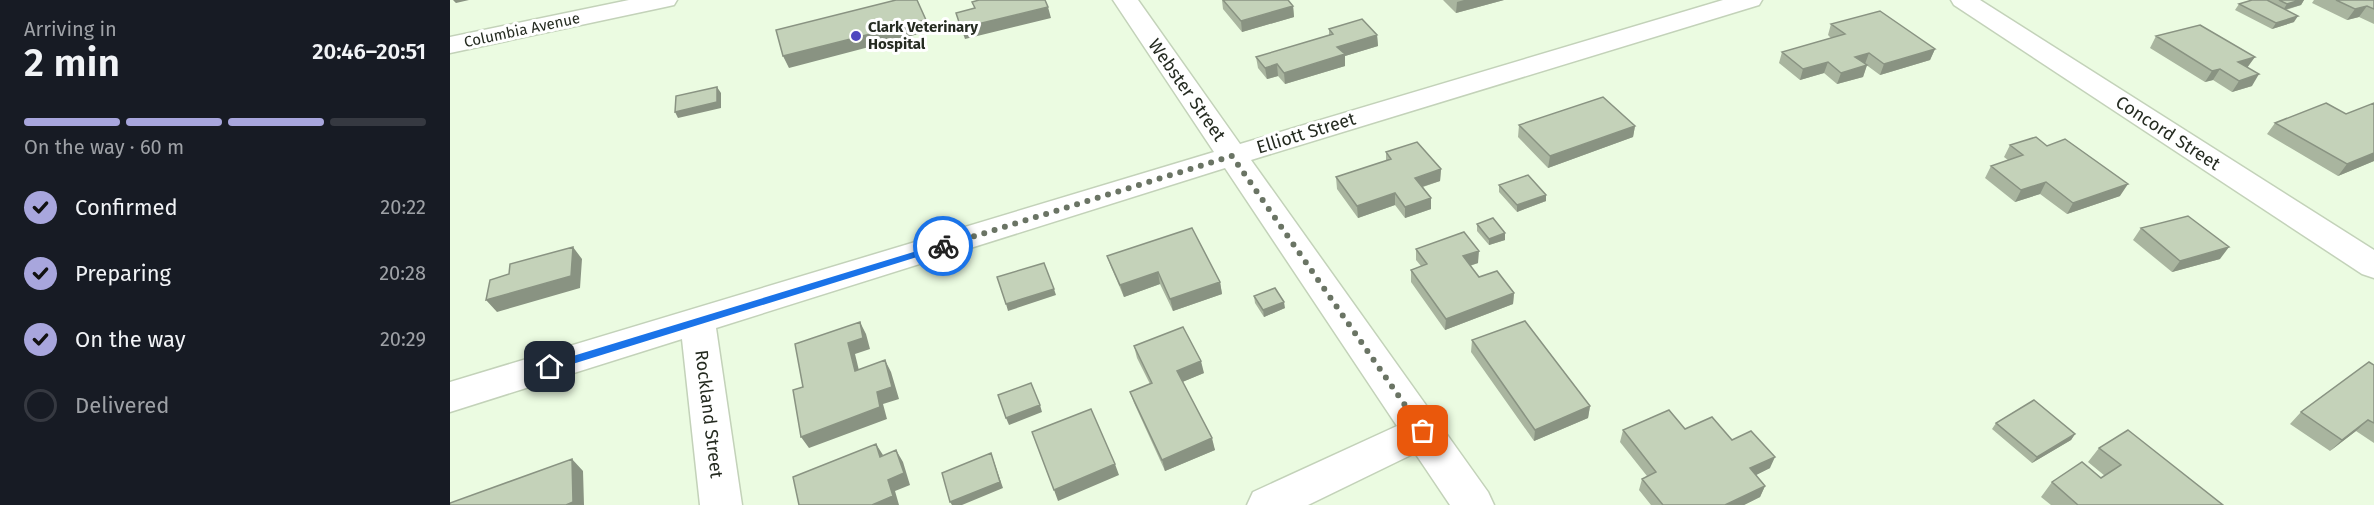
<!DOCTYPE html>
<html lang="en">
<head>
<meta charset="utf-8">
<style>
	:root { --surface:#171b24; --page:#20242c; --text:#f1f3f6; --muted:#9ea1a6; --line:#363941; --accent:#a8a6dd }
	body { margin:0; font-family:"Fira Sans",sans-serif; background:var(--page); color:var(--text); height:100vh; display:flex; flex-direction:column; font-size:22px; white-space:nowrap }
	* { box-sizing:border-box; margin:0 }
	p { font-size:20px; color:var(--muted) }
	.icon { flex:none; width:33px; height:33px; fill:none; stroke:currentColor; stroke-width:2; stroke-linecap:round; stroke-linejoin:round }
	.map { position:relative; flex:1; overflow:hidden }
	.panel { display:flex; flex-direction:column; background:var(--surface); width:450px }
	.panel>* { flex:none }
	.pin { position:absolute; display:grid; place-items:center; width:51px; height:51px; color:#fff; margin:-26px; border-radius:12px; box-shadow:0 3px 9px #0006 }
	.courier { position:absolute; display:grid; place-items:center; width:60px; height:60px; margin:-30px; border:4px solid #1a73e8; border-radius:50%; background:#fff; color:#222; box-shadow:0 2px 8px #0007 }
	.overview em { font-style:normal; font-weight:600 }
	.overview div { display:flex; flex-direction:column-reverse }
	.overview { display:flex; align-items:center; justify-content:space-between; height:102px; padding:0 24px }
	h1 { font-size:39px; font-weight:600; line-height:45px }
	.bar { display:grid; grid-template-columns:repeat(4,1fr); gap:9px 6px; align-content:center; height:72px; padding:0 24px }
	.bar i { height:8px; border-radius:4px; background:var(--line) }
	.bar .active { background:var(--accent) }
	.bar p { grid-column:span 4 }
	ol { padding:0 24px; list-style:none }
	li { display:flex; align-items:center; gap:18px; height:66px }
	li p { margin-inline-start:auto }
	li .icon { padding:6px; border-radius:50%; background:var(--accent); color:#111; stroke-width:4 }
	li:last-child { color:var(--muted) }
	li i { width:33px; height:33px; border:3px solid var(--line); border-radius:50% }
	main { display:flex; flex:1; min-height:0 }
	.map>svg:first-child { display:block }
</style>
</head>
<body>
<main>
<section class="panel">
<div class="overview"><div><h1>2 min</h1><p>Arriving in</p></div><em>20:46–20:51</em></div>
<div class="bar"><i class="active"></i><i class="active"></i><i class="active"></i><i></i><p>On the way · 60 m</p></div>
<ol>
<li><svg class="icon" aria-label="check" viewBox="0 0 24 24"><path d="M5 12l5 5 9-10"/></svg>Confirmed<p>20:22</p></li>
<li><svg class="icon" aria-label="check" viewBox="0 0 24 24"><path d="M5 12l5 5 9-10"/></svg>Preparing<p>20:28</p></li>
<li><svg class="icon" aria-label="check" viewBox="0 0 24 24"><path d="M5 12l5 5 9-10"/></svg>On the way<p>20:29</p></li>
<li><i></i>Delivered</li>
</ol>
</section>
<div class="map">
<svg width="1924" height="505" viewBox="0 0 1924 505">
	<rect width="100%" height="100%" fill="#ebfbe1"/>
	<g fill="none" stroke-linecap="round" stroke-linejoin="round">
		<!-- street casing -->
		<g stroke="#c3d2b9" stroke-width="3">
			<path id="street" d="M179,0H227L224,5L215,7L0,53V37Z
				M663,0H688L790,144L1273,0H1312L1309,5L801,160L1038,492L1044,505H1000L965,453L858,505H797L803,492L947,426L775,168L266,328L292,505H250L232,339L0,412V382L764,152Z"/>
		</g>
		<!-- secondary casing -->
		<g stroke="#c3d2b9" stroke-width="3">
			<path id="secondary" d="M1501,0H1530L1924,250V278L1912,274L1504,5Z"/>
		</g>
		<!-- street -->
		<use href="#street" fill="#fff" fill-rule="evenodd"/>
		<!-- secondary -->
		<use href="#secondary" fill="#fff" fill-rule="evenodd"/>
	</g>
	<!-- wall -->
	<path fill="#a9b59f" d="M772,0H838L843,6L844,17L792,32L773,9Z
		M993,0H1054L1006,13Z
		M1802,0H1854L1851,5L1836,10L1844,22L1822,29L1785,10L1789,4Z
		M1864,0H1924V24L1909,17L1897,20L1862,3Z
		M1381,24L1485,49L1480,60L1430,75L1415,64L1417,65L1413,77L1387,84L1374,73L1350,80L1329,63L1332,52L1381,38L1378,35Z
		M879,29L927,35L928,46L895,56V66L835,84L828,76L817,79L808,68L806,57L879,36Z
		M1706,36L1798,68L1802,86L1782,92L1763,80L1755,82L1700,48Z
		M1924,103V161L1888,176L1817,134L1825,123L1896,114Z
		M1069,125L1185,126L1183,137L1098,168L1068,137Z
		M1560,145L1670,196L1617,214L1590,194L1565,202L1535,178L1541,166L1558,160L1554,157Z
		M936,152L991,169L990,181L973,187L981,198V209L955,218L945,205L908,218L887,189L886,177L936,161Z
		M1049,185L1096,195V201L1067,212L1049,192Z
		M1027,224L1055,240L1039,245L1027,231Z
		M1691,228L1770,259L1722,272L1683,240Z
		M966,249L1028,263L1020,266L1029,277L1064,293L1063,304L995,330L961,282V270L971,266L966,260Z
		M657,256L770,282L772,294L723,311L710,284L674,297L661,267Z
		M804,296L835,308L814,317L805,303Z
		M1022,340L1140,406L1138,418L1084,441L1021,352Z
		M684,346L754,373L732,382L765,450L715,471L684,403L680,392L700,384L687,358Z
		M1924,365V443L1906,431L1880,451L1840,424L1851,412Z
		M1546,423L1625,434L1621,440L1582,463L1542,429Z
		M1235,429L1282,440L1320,468L1306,475L1315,486L1310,497L1294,505H1201L1189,490L1192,479L1197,476L1170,442L1173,430Z
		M1649,448L1773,505H1601L1591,497L1602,482L1651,478L1655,476L1638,462Z"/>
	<!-- shaded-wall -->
	<path fill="#899382" d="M3,0H19L6,3Z
		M1014,0H1054L1006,13L1007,2Z
		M1850,0H1854L1851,5L1833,10L1837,4Z
		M843,6L844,17L792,32L791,21Z
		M1917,6L1909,17L1897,20L1905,9Z
		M598,7L601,18L515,39L511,28Z
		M1848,16L1844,22L1822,29L1826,23Z
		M476,20L480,31L339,68L333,56Z
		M927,35L928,46L895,56V66L835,84L834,73L887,47Z
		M1485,49L1480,60L1430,75L1434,64Z
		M1419,53L1415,64L1405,57Z
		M1805,57L1797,68L1788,62Z
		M1378,62L1374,73L1350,80L1353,69Z
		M827,64L828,76L817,79L815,68Z
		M1417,65L1413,77L1387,84L1391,73Z
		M1770,69L1763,80L1755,82L1762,71Z
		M1809,74L1802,86L1782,92L1789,81Z
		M267,87L271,93V108L228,118L225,112Z
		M1185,126L1183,137L1098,168L1100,156Z
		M1924,153V161L1888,176L1897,164Z
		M991,169L990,181L965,189V178Z
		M1596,182L1590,194L1565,202L1571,190Z
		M1678,184L1670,196L1617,214L1623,203Z
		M945,193V205L908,218L907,206Z
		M1096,195V201L1067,212V205Z
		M981,198V209L955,218V207Z
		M1055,233V240L1039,245V239Z
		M123,247L132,259L130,288L47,312L36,300Z
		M1779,247L1770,259L1722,272L1730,261Z
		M1029,251L1028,263L1012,268L1013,256Z
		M708,272L710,284L674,297L670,285Z
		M770,282L772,294L723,311L720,299Z
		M604,289L606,295L558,311L556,304Z
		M1064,293L1063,304L995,330L996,319Z
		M834,302L835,308L814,317L813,310Z
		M410,322L416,334L420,349L405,354L412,383L405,371L398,343Z
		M435,360L441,372L449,399L433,404L437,419L359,448L351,437L427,392Z
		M751,361L754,373L730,383L727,371Z
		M590,405L592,412L559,425L556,418Z
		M1140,406L1138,418L1084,441L1085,430Z
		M1918,420L1906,431L1880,451L1892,440Z
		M1625,434L1621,440L1582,463L1587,457Z
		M762,438L765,450L715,471L712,460Z
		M426,444L433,455L430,457Z
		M446,450L453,462L460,485L445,491L449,505H422L438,480Z
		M541,453L553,488L512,505H502L500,502Z
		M1325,457L1320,468L1296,480L1300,468Z
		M122,459L133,471L134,505H116Z
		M665,464L669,475L608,501L604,490Z
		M1315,486L1310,497L1294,505H1275Z"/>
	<!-- building -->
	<path fill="#c4d2b9" stroke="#899382" stroke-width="1.5" d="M446,0H467L476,20L333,56L326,30Z
		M529,0H595L598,7L511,28L506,13L525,8L522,2Z
		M773,0H838L843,6L791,21Z
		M1802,0H1817L1848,16L1826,23L1789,4Z
		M1829,0H1850L1837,4Z
		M1886,0H1924V9L1917,6L1905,9Z
		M1430,11L1485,49L1434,64L1419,53L1405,57L1417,65L1391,73L1378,62L1353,69L1332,52L1395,34L1381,24Z
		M912,19L927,35L887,47L895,54L834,73L827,64L815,68L806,57L883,34L879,29Z
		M1750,25L1805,57L1788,62L1809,74L1789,81L1770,69L1762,71L1706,36Z
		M267,87V102L225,112L226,96Z
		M1153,97L1185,126L1100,156L1069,125Z
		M1876,103L1896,114L1924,103V153L1897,164L1825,123Z
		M1586,137L1597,146L1615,139L1678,184L1623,203L1596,182L1571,190L1541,166L1573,155L1560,145Z
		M967,142L991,169L965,178L981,198L955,207L945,193L907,206L886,177L941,159L936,152Z
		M1078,175L1096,195L1067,205L1049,185Z
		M1738,216L1779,247L1730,261L1691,228Z
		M1043,218L1055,233L1039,239L1027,224Z
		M742,228L770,282L720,299L708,272L670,285L657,256Z
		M1014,232L1029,251L1013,256L1029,277L1047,271L1064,293L996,319L961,270L977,264L966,249Z
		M123,247L121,276L36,300L40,280L59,274L60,264Z
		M594,263L604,289L556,304L547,277Z
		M825,288L834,302L813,310L804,296Z
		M1075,321L1140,406L1085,430L1022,340Z
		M410,322L413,338L398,343L405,371L435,360L442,387L427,392L430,407L351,437L343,390L353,387L345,344Z
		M733,327L751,361L727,371L762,438L712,460L680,392L702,383L684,346Z
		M1919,362L1924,365V423L1918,420L1892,440L1851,412Z
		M581,383L590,405L556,418L548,395Z
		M1584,400L1625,434L1587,457L1546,423Z
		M641,409L665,464L604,490L582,432Z
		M1219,410L1235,429L1262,417L1282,440L1301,431L1325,457L1300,468L1315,486L1275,505H1213L1192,479L1206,472L1173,430Z
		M1678,430L1773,505H1628L1602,482L1632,462L1651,478L1671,465L1649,448Z
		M426,444L430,457L446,450L454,473L438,480L443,496L422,505H349L343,477Z
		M541,453L550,482L500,502L492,473Z
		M122,459L123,502L116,505H0V503Z"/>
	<!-- route -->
	<path fill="#1a73e8" d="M493,243L498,246L496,248L100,371L95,367L100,363Z"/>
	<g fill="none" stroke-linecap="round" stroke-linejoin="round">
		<!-- done -->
		<path stroke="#6a7464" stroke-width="6" stroke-dasharray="0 10.8" d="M493,246L782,156L973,431"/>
	</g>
	<!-- markers -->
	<circle fill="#4f48bf" stroke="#fff" stroke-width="2" cx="406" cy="36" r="6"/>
	<g text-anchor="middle" stroke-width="6" stroke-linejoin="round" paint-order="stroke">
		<!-- far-poi labels -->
		<g font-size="15" font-weight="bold" fill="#252b21" stroke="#fff" text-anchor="start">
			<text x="418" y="32">Clark Veterinary<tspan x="418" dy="17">Hospital</tspan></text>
		</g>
		<!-- far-street labels -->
		<g font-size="15" fill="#252b21" stroke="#fff">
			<text transform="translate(72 30) rotate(-12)" y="5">Columbia Avenue</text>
		</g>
		<!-- street labels -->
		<g font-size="18" fill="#252b21" stroke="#fff">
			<text transform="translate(737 90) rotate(55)" y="6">Webster Street</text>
			<text transform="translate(856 133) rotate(-17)" y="6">Elliott Street</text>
			<text transform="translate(1718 133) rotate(33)" y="6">Concord Street</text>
			<text transform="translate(259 414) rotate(83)" y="6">Rockland Street</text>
		</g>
	</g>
</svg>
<div class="pin" style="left:973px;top:431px;background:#ea580c"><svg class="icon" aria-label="bag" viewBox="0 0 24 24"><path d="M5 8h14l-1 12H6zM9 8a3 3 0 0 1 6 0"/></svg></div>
<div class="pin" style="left:100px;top:367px;background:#1f2937"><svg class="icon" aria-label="home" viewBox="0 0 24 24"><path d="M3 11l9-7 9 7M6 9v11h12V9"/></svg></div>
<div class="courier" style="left:493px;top:246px"><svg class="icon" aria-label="bike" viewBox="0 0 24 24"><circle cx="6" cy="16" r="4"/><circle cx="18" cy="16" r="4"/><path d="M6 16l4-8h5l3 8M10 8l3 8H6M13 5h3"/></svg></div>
</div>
</main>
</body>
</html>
